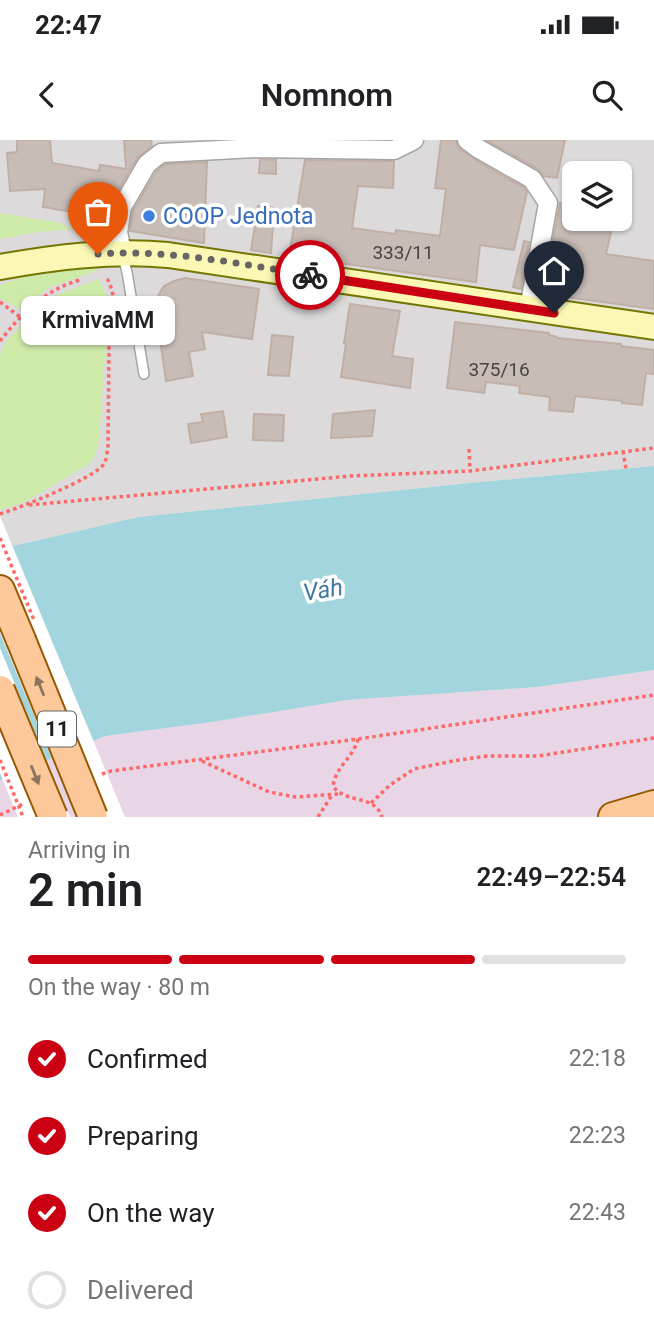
<!DOCTYPE html>
<html lang="en">
<head>
<meta charset="utf-8">
<style>
	:root { --surface:#fff; --page:#f2f2f2; --text:#202124; --muted:#757577; --line:#e0e0e0; --accent:#cb0012 }
	body { margin:0; font-family:Roboto,sans-serif; background:var(--page); color:var(--text); height:100vh; display:flex; flex-direction:column; font-size:26px; white-space:nowrap }
	* { box-sizing:border-box; margin:0 }
	p { font-size:23px; color:var(--muted) }
	.icon { flex:none; width:38px; height:38px; fill:none; stroke:currentColor; stroke-width:2; stroke-linecap:round; stroke-linejoin:round }
	.map { position:relative; height:677px; overflow:hidden }
	.drawer { display:flex; flex-direction:column; background:var(--surface); flex:1 }
	.drawer>* { flex:none }
	.buttons { position:absolute; left:562px; top:21px; display:grid; gap:14px }
	.buttons a { display:grid; place-items:center; width:70px; height:70px; border-radius:10px; background:var(--surface); box-shadow:0 2px 5px #0004; font-size:35px }
	.pin { position:absolute; display:grid; place-items:center; width:60px; height:60px; color:#fff; margin:-72px -30px; border-radius:50% 50% 50% 0; rotate:-45deg; box-shadow:0 0 7px #0007 }
	.pin .icon { rotate:45deg }
	.courier { position:absolute; display:grid; place-items:center; width:70px; height:70px; margin:-35px; border:5px solid #cb0012; border-radius:50%; background:#fff; color:#222; box-shadow:0 2px 9px #0007 }
	.bubble { position:absolute; height:49px; border-radius:10px; background:var(--surface); box-shadow:0 2px 5px #0004; font-size:23px; font-weight:600; line-height:49px; text-align:center }
	.summary em { font-style:normal; font-weight:600 }
	.summary div { display:flex; flex-direction:column-reverse }
	.summary { display:flex; align-items:center; justify-content:space-between; height:119px; padding:0 28px }
	h1 { font-size:46px; font-weight:600; line-height:52px }
	.bar { display:grid; grid-template-columns:repeat(4,1fr); gap:10px 7px; align-content:center; height:84px; padding:0 28px }
	.bar i { height:9px; border-radius:5px; background:var(--line) }
	.bar .current { background:var(--accent) }
	.bar p { grid-column:span 4 }
	ol { padding:0 28px; list-style:none }
	li { display:flex; align-items:center; gap:21px; height:77px }
	li p { margin-inline-start:auto }
	li .icon { padding:7px; border-radius:50%; background:var(--accent); color:#fff; stroke-width:4 }
	li:last-child { color:var(--muted) }
	li i { width:38px; height:38px; border:4px solid var(--line); border-radius:50% }
	.status { display:flex; justify-content:space-between; align-items:center; height:49px; padding:0 35px; background:var(--surface); direction:ltr }
	.status svg { height:19px; fill:currentColor }
	header { display:flex; justify-content:space-between; align-items:center; height:91px; padding:0 28px; background:var(--surface); font-size:32px; font-weight:600 }
	.map>svg:first-child { display:block }
</style>
</head>
<body>
<div class="status"><b>22:47</b><svg viewBox="0 0 49 12"><path d="M0 12V9h3v3zM5 12V6h3v6zM10 12V3h3v9zM15 12V0h3v12zM26 1h20v11H26zM47 4h2v5h-2z"/></svg></div>
<header><svg class="icon" aria-label="back" viewBox="0 0 24 24"><path d="M15 5l-7 7 7 7"/></svg>Nomnom<svg class="icon" aria-label="search" viewBox="0 0 24 24"><circle cx="10" cy="10" r="6"/><path d="M15 15l6 6"/></svg></header>
<div class="map">
<svg width="654" height="677" viewBox="0 0 654 677">
	<rect width="100%" height="100%" fill="#efeae3"/>
	<!-- residential -->
	<path fill="#dcdadb" fill-rule="evenodd" d="M0,0H654V326L470,343L140,377L0,409ZM574,33H620V79H574Z"/>
	<!-- industrial -->
	<path fill="#e8d5e6" d="M654,530V677H0V640L105,596L212,582L347,560L537,547Z"/>
	<!-- grass -->
	<path fill="#ceeaa8" d="M0,73L60,83L74,89L38,92L0,99Z
		M80,125L97,129L96,131L48,148L23,168H18L0,158V145L31,134Z
		M99,139L110,165L112,187L106,203L99,301L95,316L89,324L23,363L0,370V215L5,203L21,185L24,193L22,194L24,196L26,195L31,196C41,194 37,187 39,182L28,178L54,156Z"/>
	<!-- water -->
	<path fill="#a3d5de" d="M654,326V530L537,547L347,560L212,582L105,596L0,640V409L139,377L470,343Z"/>
	<!-- pier -->
	<path fill="#fff" d="M0,376L125,677H76L0,493Z
		M0,508L70,677H18L0,633Z"/>
	<!-- building -->
	<path fill="#c7bcb6" stroke="#c1afa5" stroke-width="2" d="M17,0H50L52,23L99,31L100,25L126,29L124,0H151L152,6L137,18L112,61L108,84L89,82L90,75L43,67L45,49L10,51L7,13L17,12Z
		M441,0H456L460,9L472,18L524,48L527,52L514,110L480,105L476,142L289,116L305,20L394,21L393,48L358,46L352,88L395,94L396,90L440,96L446,49L435,48Z
		M486,0H565L557,38L543,36L538,29Z
		M260,19L276,20V34L259,33Z
		M207,22L204,103L130,91L133,71L156,32L165,24Z
		M560,63L574,67V79H614L606,114L654,121V169L543,154Z
		M258,66L274,68L271,113L251,110Z
		M524,101L529,102L521,149L513,147Z
		M185,138L259,149L252,199L202,192L205,209L189,212L193,236L166,241L155,165L159,154L164,146L174,141Z
		M350,164L400,171L392,216L413,219L410,248L341,237L346,203H344Z
		M455,182L549,193V195L557,197V198L621,204V206L654,210V234L646,233L642,265L622,263V261L575,256L573,272L549,270L550,257L519,253L520,246L486,242L484,253L447,248Z
		M272,195L293,197L289,236L268,235Z
		M375,270L372,296L331,298L333,274Z
		M223,271L227,297L191,303L188,284L203,282L201,274Z
		M254,274L284,275L283,301L253,300Z"/>
	<g fill="none" stroke-linecap="round" stroke-linejoin="round">
		<!-- lane casing -->
		<g stroke="#a5a5a5" stroke-width="12">
			<path id="lane" d="M122,114L127,132L144,234"/>
		</g>
		<!-- street casing -->
		<g stroke="#a5a5a5" stroke-width="21">
			<path id="street" d="M467,0L479,9L532,39L548,63L529,169
				M122,113L118,92L122,67L147,24L161,13L258,8L394,10L414,0"/>
		</g>
		<!-- secondary casing -->
		<g stroke="#747603" stroke-width="28">
			<path id="secondary" d="M0,127C56,117 111,110 168,115L654,187"/>
		</g>
		<!-- primary casing -->
		<g stroke="#975800" stroke-width="32">
			<path id="primary" d="M0,450L21,500
				M613,677L654,665"/>
		</g>
		<!-- path -->
		<path stroke="#fc6967" stroke-width="3.5" stroke-dasharray="3.5 3.5" stroke-linecap="butt" d="M0,162L20,177
			M0,201C21,174 46,149 80,140
			M469,309L470,331
			M623,311L626,329
			M29,365L351,336L470,331L654,308
			M0,374C19,368 93,339 104,324C106,321 107,313 108,308L109,205L116,188V174L112,150L108,140L104,138
			M358,599C353,618 336,626 333,646C345,664 375,654 382,677
			M202,621L269,652L295,657L338,654
			M102,634L111,631L358,599L654,555
			M371,663L390,645L414,629L453,621L487,616H538L654,598
			M0,675L23,664
			M318,677L332,655"/>
		<!-- lane -->
		<use href="#lane" stroke="#fff" stroke-width="9"/>
		<!-- street -->
		<use href="#street" stroke="#fff" stroke-width="18"/>
		<!-- secondary -->
		<use href="#secondary" stroke="#fbf8b6" stroke-width="24"/>
		<!-- primary -->
		<use href="#primary" stroke="#fdc99a" stroke-width="28"/>
		<!-- primary-bridge casing -->
		<g stroke="#975800" stroke-width="32" stroke-linecap="butt">
			<path id="primary-bridge" d="M21,500L93,677
				M0,550L53,677"/>
		</g>
		<!-- path-bridge -->
		<path stroke="#fc6967" stroke-width="3.5" stroke-dasharray="3.5 3.5" stroke-linecap="butt" d="M0,398L34,480
			M0,620L23,677"/>
		<!-- primary-bridge -->
		<use href="#primary-bridge" stroke="#fdc99a" stroke-width="28"/>
	</g>
	<!-- one-way arrows -->
	<defs><path id="oneway-solid" d="M-6-.8H1V-3.2L6.5 0L1 3.2V.8H-6Z" transform="scale(1.75)"/></defs>
	<g fill="#8e745c">
		<use href="#oneway-solid" transform="translate(40 546) rotate(-112)"/>
		<use href="#oneway-solid" transform="translate(35 635) rotate(68)"/>
	</g>
	<g fill="none" stroke-linecap="round" stroke-linejoin="round">
		<!-- done -->
		<path stroke="#676563" stroke-width="7" stroke-dasharray="0 12.6" d="M98,114C169,109 240,124 310,135"/>
		<!-- route -->
		<path stroke="#cb0012" stroke-width="9" d="M310,135L554,173"/>
	</g>
	<!-- markers -->
	<circle fill="#3f7fe0" stroke="#fff" stroke-width="2.5" cx="149" cy="76" r="7"/>
	<g text-anchor="middle" stroke-width="7" stroke-linejoin="round" paint-order="stroke">
		<!-- number labels -->
		<g font-size="19" fill="#484644">
			<text x="403" y="119">333/11</text>
			<text x="499" y="236">375/16</text>
		</g>
		<!-- shield labels -->
		<rect fill="#fff" stroke="#626262" stroke-width="2" x="38" y="571.5" width="38" height="35" rx="5"/>
		<g font-size="21" font-weight="bold" fill="#1e1e1e">
			<text x="57" y="596">11</text>
		</g>
		<!-- shop labels -->
		<g font-size="23" fill="#366cbe" stroke="#fff" text-anchor="start">
			<text x="163" y="84">COOP Jednota</text>
		</g>
		<!-- water labels -->
		<g font-size="24" font-style="italic" fill="#42799f" stroke="#fff">
			<text transform="translate(323 450) rotate(-9)" y="8">Váh</text>
		</g>
	</g>
</svg>
<div class="buttons">
<a><svg class="icon" aria-label="layers" viewBox="0 0 24 24"><path d="M12 4l9 5-9 5-9-5zM3 14l9 5 9-5"/></svg></a>
</div>
<div class="pin" style="left:98px;top:114px;background:#ea580c"><svg class="icon" aria-label="bag" viewBox="0 0 24 24"><path d="M5 8h14l-1 12H6zM9 8a3 3 0 0 1 6 0"/></svg></div>
<div class="pin" style="left:554px;top:173px;background:#1f2937"><svg class="icon" aria-label="home" viewBox="0 0 24 24"><path d="M3 11l9-7 9 7M6 9v11h12V9"/></svg></div>
<div class="courier" style="left:310px;top:135px"><svg class="icon" aria-label="bike" viewBox="0 0 24 24"><circle cx="6" cy="16" r="4"/><circle cx="18" cy="16" r="4"/><path d="M6 16l4-8h5l3 8M10 8l3 8H6M13 5h3"/></svg></div>
<div class="bubble" style="left:21px;top:156px;width:154px">KrmivaMM</div>
</div>
<section class="drawer">
<div class="summary"><div><h1>2 min</h1><p>Arriving in</p></div><em>22:49–22:54</em></div>
<div class="bar"><i class="current"></i><i class="current"></i><i class="current"></i><i></i><p>On the way · 80 m</p></div>
<ol>
<li><svg class="icon" aria-label="check" viewBox="0 0 24 24"><path d="M5 12l5 5 9-10"/></svg>Confirmed<p>22:18</p></li>
<li><svg class="icon" aria-label="check" viewBox="0 0 24 24"><path d="M5 12l5 5 9-10"/></svg>Preparing<p>22:23</p></li>
<li><svg class="icon" aria-label="check" viewBox="0 0 24 24"><path d="M5 12l5 5 9-10"/></svg>On the way<p>22:43</p></li>
<li><i></i>Delivered</li>
</ol>
</section>
</body>
</html>
